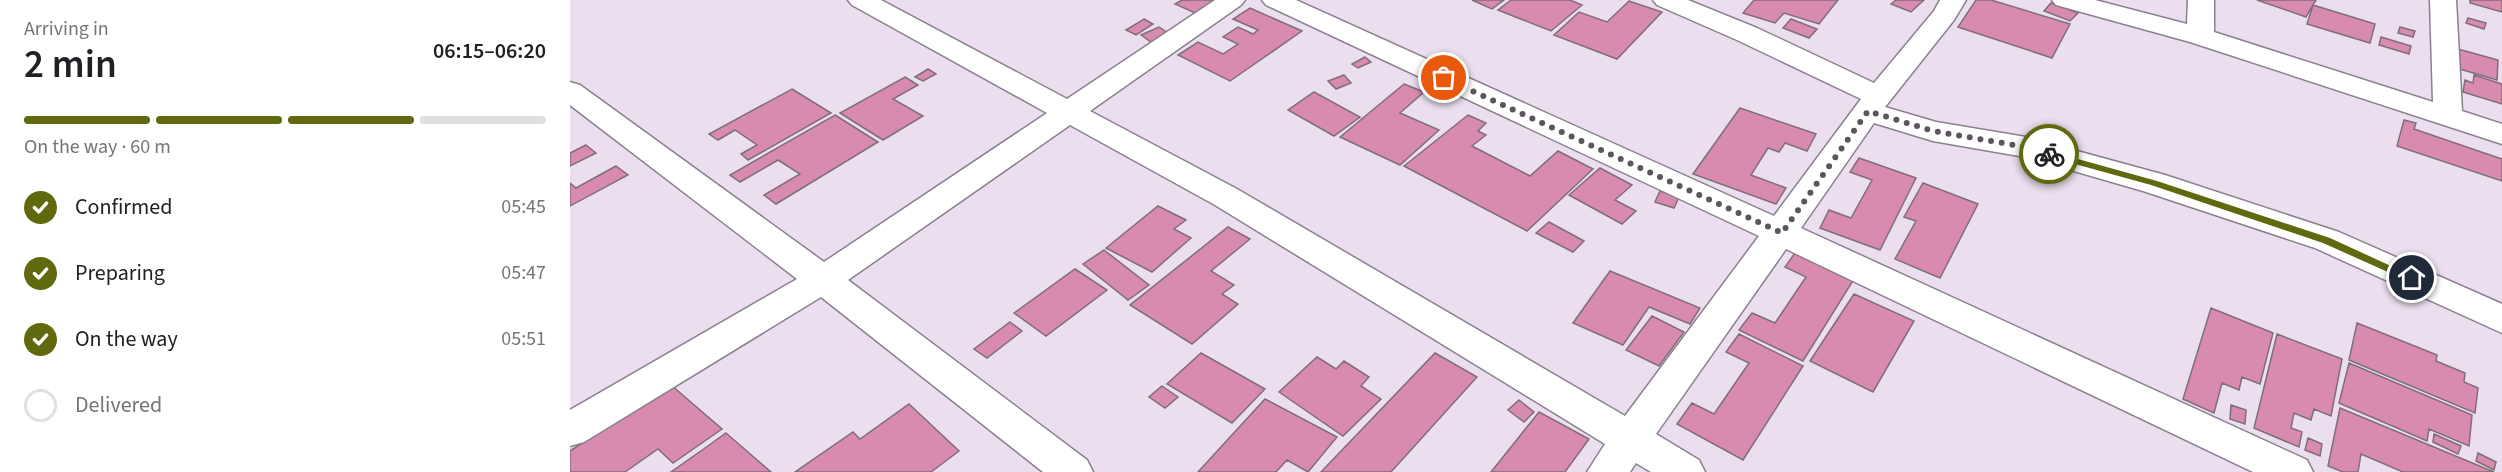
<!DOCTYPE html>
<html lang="en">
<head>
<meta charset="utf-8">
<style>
	:root { --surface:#fff; --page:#f2f2f2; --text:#202124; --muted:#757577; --line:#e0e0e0; --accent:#60690d }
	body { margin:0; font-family:"Source Sans 3",sans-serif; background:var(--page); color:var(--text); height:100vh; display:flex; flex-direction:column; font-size:22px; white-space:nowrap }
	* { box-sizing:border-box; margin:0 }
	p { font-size:20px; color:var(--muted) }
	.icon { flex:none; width:33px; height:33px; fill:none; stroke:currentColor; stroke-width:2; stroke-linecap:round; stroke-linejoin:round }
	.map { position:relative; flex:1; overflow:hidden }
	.sheet { display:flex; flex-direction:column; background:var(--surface); width:570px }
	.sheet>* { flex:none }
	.pin { position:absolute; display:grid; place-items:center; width:51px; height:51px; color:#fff; margin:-26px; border:3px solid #fff; border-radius:50%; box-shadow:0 2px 6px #0007 }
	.courier { position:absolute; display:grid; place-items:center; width:60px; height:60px; margin:-30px; border:4px solid #60690d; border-radius:50%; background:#fff; color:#222; box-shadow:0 2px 8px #0007 }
	.summary em { font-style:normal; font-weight:600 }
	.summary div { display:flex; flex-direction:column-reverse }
	.summary { display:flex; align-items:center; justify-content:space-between; height:102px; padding:0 24px }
	h1 { font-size:39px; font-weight:600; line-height:45px }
	.bar { display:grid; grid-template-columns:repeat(4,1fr); gap:9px 6px; align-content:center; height:72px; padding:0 24px }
	.bar i { height:8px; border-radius:4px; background:var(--line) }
	.bar .on { background:var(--accent) }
	.bar p { grid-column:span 4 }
	ol { padding:0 24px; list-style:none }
	li { display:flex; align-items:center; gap:18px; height:66px }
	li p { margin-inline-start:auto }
	li .icon { padding:6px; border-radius:50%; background:var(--accent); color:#fff; stroke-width:4 }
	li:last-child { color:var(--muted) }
	li i { width:33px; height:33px; border:3px solid var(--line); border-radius:50% }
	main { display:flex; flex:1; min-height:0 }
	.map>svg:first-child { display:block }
</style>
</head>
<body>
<main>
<section class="sheet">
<div class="summary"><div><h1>2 min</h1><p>Arriving in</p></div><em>06:15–06:20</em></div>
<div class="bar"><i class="on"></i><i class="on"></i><i class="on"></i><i></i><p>On the way · 60 m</p></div>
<ol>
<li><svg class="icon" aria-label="check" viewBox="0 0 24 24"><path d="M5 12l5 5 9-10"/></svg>Confirmed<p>05:45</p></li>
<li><svg class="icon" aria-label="check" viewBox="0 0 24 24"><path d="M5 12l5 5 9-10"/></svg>Preparing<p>05:47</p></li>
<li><svg class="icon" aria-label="check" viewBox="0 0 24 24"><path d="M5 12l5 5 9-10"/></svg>On the way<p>05:51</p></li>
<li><i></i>Delivered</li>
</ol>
</section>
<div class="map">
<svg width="1932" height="472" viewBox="0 0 1932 472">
	<rect width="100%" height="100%" fill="#ebdfef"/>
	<!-- building -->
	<path fill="#d88aaf" stroke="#806e76" stroke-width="1.5" d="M612,0H645L625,13L605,4Z
		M902,0H934L922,9Z
		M941,0H1000L1012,5L981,31L928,10Z
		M1184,0H1268L1249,24L1214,13L1205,23L1173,13Z
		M1326,0H1354L1341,12L1321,4Z
		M1406,0H1421L1500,24L1482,58L1388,27Z
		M1687,0H1746L1736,17Z
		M1900,0H1932V12L1900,3Z
		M1059,1L1092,12L1047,59L984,35L1009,12L1037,22Z
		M1481,3L1508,13L1500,21L1474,11Z
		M1743,5L1805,24L1800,43L1737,24Z
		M680,8L732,31L660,81L608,55L628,42L653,54L668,44L653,37L668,27L683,34L688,30L663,19Z
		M1898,18L1916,23L1914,29L1896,23Z
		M574,19L583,24L566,35L556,30Z
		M1221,19L1247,29L1239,38L1213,28Z
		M589,27L598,33L581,42L571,35Z
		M1830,27L1845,31L1843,37L1828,33Z
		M1811,37L1841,46L1839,54L1809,45Z
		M1888,49L1928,60L1927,80L1886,68Z
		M795,57L801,62L788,68L782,64Z
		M358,69L366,74L353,81L345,77Z
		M774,75L781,83L766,89L758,81Z
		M1904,75L1932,84V104L1893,92L1895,80L1903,83Z
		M335,77L348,85L323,99L353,116L313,140L270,113Z
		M834,84L854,92L830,113L869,130L830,165L770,137Z
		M222,89L261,113L178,160L171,154L187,145L165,130L148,140L139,134Z
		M744,92L790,117L764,136L718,110Z
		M1170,108L1246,134L1237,151L1215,143L1209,152L1198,148L1181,175L1216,188L1206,204L1123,174Z
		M265,115L308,142L206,204L194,195L230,174L208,160L170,182L160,175Z
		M898,115L916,123L908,131L916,135L902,146L960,176L988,151L1023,169L957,231L834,166Z
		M1834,120L1846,123L1844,129L1932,159V181L1827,146Z
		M16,145L26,153L0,166V153Z
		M1289,158L1346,178L1310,250L1250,228L1259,210L1281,218L1302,180L1280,172Z
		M46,166L58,175L0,206V183L6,188Z
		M1030,168L1062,185L1045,200L1066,211L1052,224L999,195Z
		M1353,183L1408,204L1370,278L1325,259L1346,221L1334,217Z
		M1090,191L1109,197L1104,208L1085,202Z
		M588,206L616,220L604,229L621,238L582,272L536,248Z
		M979,222L1014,241L1003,252L966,233Z
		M658,227L680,239L641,271L664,285L652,294L668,304L622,344L560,305Z
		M534,250L579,285L558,300L513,264Z
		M1225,253L1284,279L1233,361L1169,330L1182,313L1205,323L1236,277L1215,267Z
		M505,269L537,290L476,336L444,313Z
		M1040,271L1130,308L1120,324L1079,307L1053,345L1003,323Z
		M1284,294L1344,321L1303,392L1240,361Z
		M1641,308L1703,333L1690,384L1672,377L1669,390L1652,383L1644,413L1613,399Z
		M1082,316L1114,332L1089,366L1056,350Z
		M440,322L452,331L417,358L404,349Z
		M1787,323L1867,355L1866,361L1895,373L1894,382L1908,388L1905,413L1779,360Z
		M1169,334L1233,366L1173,460L1107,424L1122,403L1144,414L1179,363L1156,352Z
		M1707,334L1772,359L1761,416L1744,409L1741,420L1724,413L1721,428L1732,432L1729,447L1684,428Z
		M631,353L695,389L662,423L597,384Z
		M865,353L907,377L821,472H751Z
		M747,357L766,369L774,361L799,377L791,386L811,399L773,436L709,392Z
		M1779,363L1902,415L1899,446L1859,429L1857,441L1769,403Z
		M101,385L152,429L103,463L88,449L55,472H0V451Z
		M592,386L608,397L595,408L579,397Z
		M695,399L767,437L738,472L717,460L706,472H628Z
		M949,400L964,412L954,422L938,410Z
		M339,404L389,451L361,472H225L283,432L290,439Z
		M1661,405L1676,410L1675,424L1660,419Z
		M1770,408L1924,472H1833L1791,454L1788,472H1773L1758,466Z
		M969,412L1019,439L995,472H921Z
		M156,433L201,472H101L135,448Z
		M1864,434L1891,446L1888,454L1863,442Z
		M1738,438L1752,444L1750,456L1735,450Z
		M1908,453L1926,462L1924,470L1906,461Z"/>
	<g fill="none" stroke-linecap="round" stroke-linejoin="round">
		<!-- street casing -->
		<g stroke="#8b808e" stroke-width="3">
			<path id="street" d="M278,0H311L497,99L645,0H675L671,5L520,111L667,189L1055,416L1189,236L696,5L692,0H726L1204,216L1291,99L1167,40L1087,5L1083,0H1118L1187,28L1304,83L1364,11L1370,0H1396L1384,20L1315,107L1366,122L1456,137L1595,175L1769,232L1932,304V333L1745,248L1573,191L1455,157L1363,141L1304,123L1231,228L1737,460L1743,472H1683L1216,249L1086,434L1129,460L1135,472H1081L1066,463L1060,472H1017L1035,444L645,205L500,125L278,280L517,460L523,472H473L251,297L14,442L0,446V410L227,279L0,105V82L10,85L254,262L477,113L282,5Z
				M1482,0H1525L1617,24L1618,0H1644V32L1863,102L1860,0H1886L1892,111L1932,124V144L1620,42L1486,5Z"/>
		</g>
		<!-- street -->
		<use href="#street" fill="#fff" fill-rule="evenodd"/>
	</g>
	<!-- route -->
	<path fill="#60690d" d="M1479,151L1587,181L1760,238L1847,278L1842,282L1838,281L1753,243L1581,185L1476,156V152Z"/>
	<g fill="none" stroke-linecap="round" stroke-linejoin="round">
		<!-- done -->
		<path stroke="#5c555e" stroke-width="6" stroke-dasharray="0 10.8" d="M874,78L1212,233L1298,111L1363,131L1456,147L1479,154"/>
	</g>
</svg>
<div class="pin" style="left:874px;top:78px;background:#ea580c"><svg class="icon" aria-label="bag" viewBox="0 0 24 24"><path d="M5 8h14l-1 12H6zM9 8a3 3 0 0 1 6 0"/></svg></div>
<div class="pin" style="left:1842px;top:278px;background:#1f2937"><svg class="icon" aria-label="home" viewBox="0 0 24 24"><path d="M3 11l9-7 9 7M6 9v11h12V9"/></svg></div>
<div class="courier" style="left:1479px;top:154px"><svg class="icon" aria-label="bike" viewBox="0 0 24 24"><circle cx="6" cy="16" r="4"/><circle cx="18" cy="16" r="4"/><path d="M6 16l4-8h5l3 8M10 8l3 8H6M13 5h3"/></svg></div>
</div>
</main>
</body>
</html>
